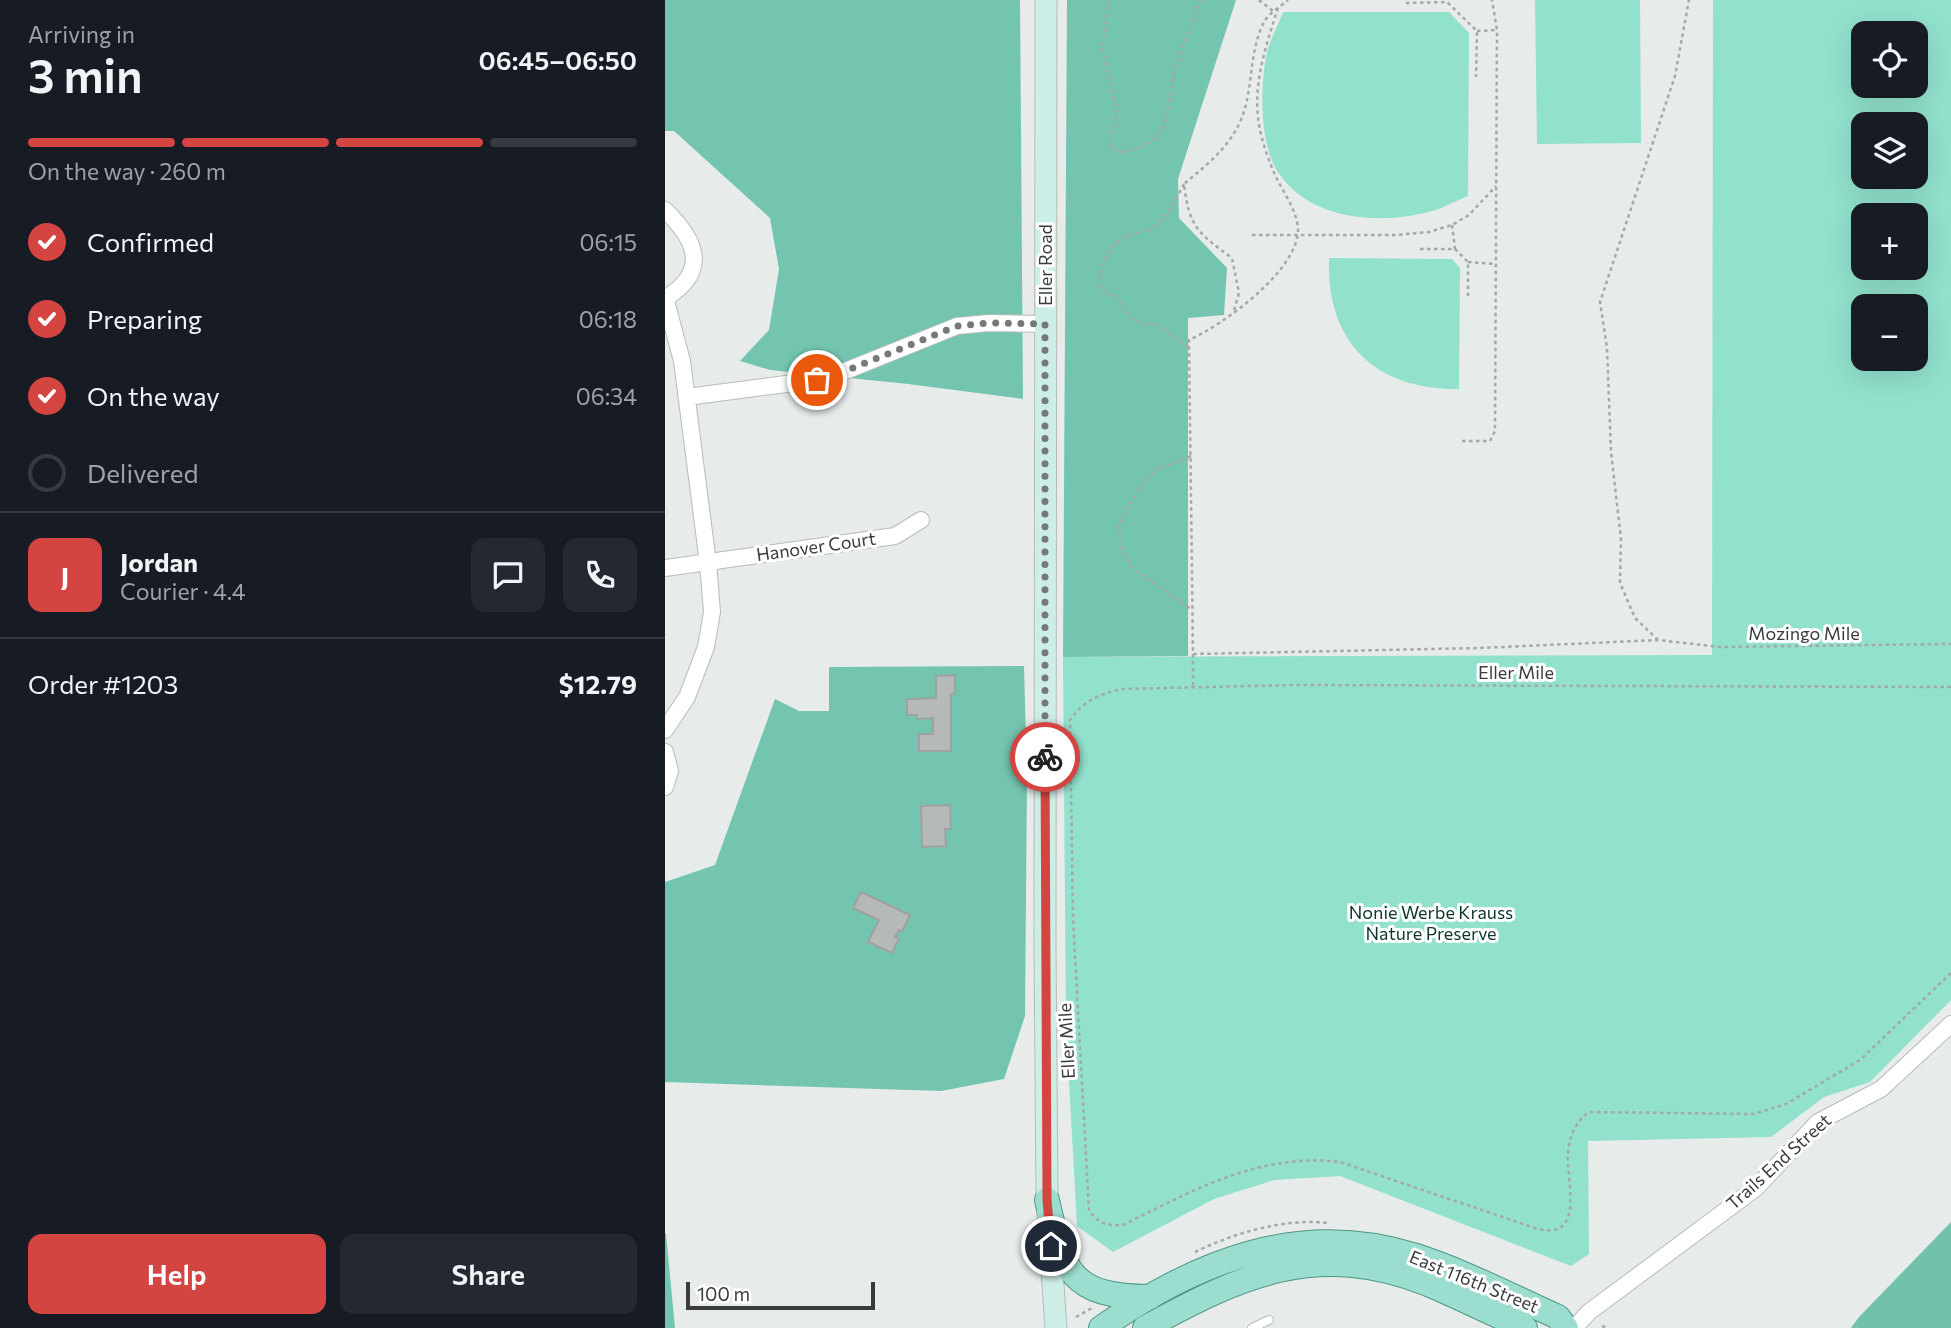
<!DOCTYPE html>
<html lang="en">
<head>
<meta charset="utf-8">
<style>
	:root { --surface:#171b24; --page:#242831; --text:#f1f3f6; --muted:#9ea1a6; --line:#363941; --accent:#d44541 }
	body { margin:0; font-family:Commissioner,sans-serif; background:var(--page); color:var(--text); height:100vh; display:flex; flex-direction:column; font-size:26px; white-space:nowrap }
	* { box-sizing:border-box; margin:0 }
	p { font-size:23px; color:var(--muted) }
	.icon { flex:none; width:38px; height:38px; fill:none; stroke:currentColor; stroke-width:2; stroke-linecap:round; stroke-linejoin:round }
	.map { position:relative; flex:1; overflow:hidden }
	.drawer { display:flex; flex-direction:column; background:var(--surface); width:665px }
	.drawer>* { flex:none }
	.buttons { position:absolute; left:1186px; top:21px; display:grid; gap:14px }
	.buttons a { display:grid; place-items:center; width:77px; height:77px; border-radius:14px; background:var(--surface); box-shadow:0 7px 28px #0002; font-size:35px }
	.scale { position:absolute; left:21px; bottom:18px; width:189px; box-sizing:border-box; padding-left:7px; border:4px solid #3a3c3b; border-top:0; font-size:19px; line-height:24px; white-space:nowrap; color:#3a3c3b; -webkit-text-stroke:5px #fff; paint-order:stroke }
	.pin { position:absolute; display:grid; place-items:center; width:60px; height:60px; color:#fff; margin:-30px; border:4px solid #fff; border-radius:50%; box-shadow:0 2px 7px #0007 }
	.courier { position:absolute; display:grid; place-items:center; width:70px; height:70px; margin:-35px; border:5px solid #d44541; border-radius:50%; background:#fff; color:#222; box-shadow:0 2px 9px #0007 }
	.summary em { font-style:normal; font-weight:600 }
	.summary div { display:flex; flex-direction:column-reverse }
	.summary { display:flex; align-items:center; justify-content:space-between; height:119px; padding:0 28px }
	h1 { font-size:46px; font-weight:600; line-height:52px }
	.bar { display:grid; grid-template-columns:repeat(4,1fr); gap:10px 7px; align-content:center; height:84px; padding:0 28px }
	.bar i { height:9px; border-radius:5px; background:var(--line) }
	.bar .active { background:var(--accent) }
	.bar p { grid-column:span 4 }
	.line { display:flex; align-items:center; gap:18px; padding:0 28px; border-top:2px solid var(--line) }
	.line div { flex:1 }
	.round { display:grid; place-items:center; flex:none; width:74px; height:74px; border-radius:14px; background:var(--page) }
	ol { padding:0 28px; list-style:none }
	li { display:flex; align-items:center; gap:21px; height:77px }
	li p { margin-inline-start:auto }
	li .icon { padding:7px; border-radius:50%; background:var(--accent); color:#fff; stroke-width:4 }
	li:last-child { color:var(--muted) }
	li i { width:38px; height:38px; border:4px solid var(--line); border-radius:50% }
	.cta { display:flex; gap:14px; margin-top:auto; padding:14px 28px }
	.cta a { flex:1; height:80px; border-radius:14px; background:var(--accent); color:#fff; font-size:28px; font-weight:600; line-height:80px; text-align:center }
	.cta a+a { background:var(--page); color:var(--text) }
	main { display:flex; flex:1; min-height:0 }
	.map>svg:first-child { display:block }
</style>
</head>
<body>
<main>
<section class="drawer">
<div class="summary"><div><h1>3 min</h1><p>Arriving in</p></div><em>06:45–06:50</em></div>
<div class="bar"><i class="active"></i><i class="active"></i><i class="active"></i><i></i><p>On the way · 260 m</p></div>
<ol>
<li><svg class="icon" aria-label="check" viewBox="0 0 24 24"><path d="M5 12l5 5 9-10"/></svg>Confirmed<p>06:15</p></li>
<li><svg class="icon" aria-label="check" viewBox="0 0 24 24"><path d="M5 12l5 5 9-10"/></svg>Preparing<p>06:18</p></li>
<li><svg class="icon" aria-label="check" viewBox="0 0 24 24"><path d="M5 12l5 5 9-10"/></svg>On the way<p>06:34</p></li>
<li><i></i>Delivered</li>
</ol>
<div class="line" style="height:126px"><b class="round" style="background:var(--accent);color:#fff">J</b><div><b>Jordan</b><p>Courier · 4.4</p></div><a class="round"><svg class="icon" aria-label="chat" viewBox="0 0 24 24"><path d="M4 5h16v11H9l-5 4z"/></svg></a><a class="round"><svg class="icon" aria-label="phone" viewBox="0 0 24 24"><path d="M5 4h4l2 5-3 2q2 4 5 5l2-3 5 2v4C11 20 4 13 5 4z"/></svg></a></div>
<div class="line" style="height:91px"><div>Order #1203</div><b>$12.79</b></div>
<div class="cta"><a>Help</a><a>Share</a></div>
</section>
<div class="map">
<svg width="1286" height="1328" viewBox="0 0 1286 1328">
	<rect width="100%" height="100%" fill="#e7ebea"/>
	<!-- green -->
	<path fill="#91e1cc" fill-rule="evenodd" d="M870,0H975L976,143L872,144Z
		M1048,0H1286V1000L1205,1082L1159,1097L1106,1137L923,1141L924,1254L906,1266L675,1176L609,1180L549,1199L448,1252L412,1226L401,1027L398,657L1047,655ZM1251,33V86H1199V33ZM1251,124V177H1199V124ZM1199,215H1251V268H1199ZM1199,306H1251V359H1199Z
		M618,12H784L804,33L803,196C790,201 777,209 763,212C713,225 644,220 613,172C594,144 595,84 602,52C606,38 613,25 618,12Z
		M664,258L787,259L795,268L794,389C710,390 661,342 664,258Z"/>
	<!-- forest -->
	<path fill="#74c5b0" d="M0,0H355L358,399L243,384L105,370L75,361L104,330L114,269L105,218L9,131H0Z
		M402,0H571L513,179L514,218L562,268L559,315L523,318V656L398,657Z
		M359,666L362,779L360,1016L339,1079L276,1091L0,1082V882L50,865L110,699L134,711H164V667Z
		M0,1233L1,1234L10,1328H0Z"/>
	<!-- water -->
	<path fill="#71c1ad" d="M1286,1222V1328H1186L1194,1317Z"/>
	<!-- building -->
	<path fill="#b5b9b7" stroke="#9ea2a1" stroke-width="2" d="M290,675V694H286V751H254V734H268V718L252,719V715H242V699L271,698V676Z
		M285,805L286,829H280L281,846L257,847L256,806Z
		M196,892L245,915L237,932L234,930L230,937L234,938L227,953L203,942L214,920L188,908Z"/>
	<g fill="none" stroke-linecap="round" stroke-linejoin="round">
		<!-- lane casing -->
		<g stroke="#b7bbb9" stroke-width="10">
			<path id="lane" d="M587,1328L604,1320"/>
		</g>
		<!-- street casing -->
		<g stroke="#b7bbb9" stroke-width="18">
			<path id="street" d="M0,210C32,241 44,271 1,298
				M0,297L17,361L43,563L47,612L41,647L22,697L0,730
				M22,397L152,380L173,374L292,326L324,323L380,324
				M0,568L230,536L256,520
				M0,752L5,771L0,787
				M909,1328L924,1312L1091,1188L1153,1122L1216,1089L1286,1024"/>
		</g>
		<!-- secondary casing -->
		<g stroke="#b7bbb9" stroke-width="23">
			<path id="secondary" d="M381,0L380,946L382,1200L391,1328"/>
		</g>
		<!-- primary casing -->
		<g stroke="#4e9685" stroke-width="26">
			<path id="primary" d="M382,1200C398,1271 405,1297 485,1297
				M436,1328C531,1261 636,1219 751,1256C800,1272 846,1296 893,1317L901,1328
				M480,1328C576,1275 652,1240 763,1284C796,1298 828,1314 860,1328"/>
		</g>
		<!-- path -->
		<path stroke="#a5a8a7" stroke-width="2.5" stroke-dasharray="3.5 3.5" stroke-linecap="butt" d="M444,0L437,49L452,111L445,145L453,152C468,152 488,144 496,131C502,122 507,82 511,67C517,44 529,23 535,0
			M594,0L608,11
			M741,3L782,2L812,31L811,77
			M613,8C600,49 585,91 596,134C599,148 605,163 610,175C618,192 632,210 633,229C634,270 558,325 524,340L528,654L815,648L993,640L1055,647L1286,644
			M812,31L832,30
			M519,184L505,210L489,229C451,236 441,245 434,284L442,295H450C466,312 464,327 491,324L524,347
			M787,225L790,249
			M587,235H731L764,232L787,225L804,215L831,186
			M755,249H790L803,262V299
			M803,262L831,264
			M569,310L574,293L567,258C533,233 524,227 519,184C539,167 559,152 572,128C590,96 582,55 599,22C603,14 616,6 623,0
			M797,441H825L830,431L832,30L827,0
			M526,456L491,470L474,489L454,524L455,546L468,569L526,609
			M993,640L970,618L955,583L956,539L946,452L942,348L935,302L1010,76L1024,0
			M528,654V686
			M1286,687L631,685L456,689C433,695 419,700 405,720L408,920L424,1210C433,1224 442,1226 458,1225C527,1191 595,1152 675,1162L873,1229C921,1240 901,1181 903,1154C904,1137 910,1122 924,1112L1089,1114L1121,1104L1195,1060L1286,973
			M530,1252C569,1233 619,1218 663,1223
			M411,1317L429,1307
			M937,1326L943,1328"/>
		<!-- lane -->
		<use href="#lane" stroke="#fff" stroke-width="8"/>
		<!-- street -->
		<use href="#street" stroke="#fff" stroke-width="16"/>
		<!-- secondary -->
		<use href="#secondary" stroke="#cdeee6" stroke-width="21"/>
		<!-- primary -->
		<use href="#primary" stroke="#9bddce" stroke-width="24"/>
	</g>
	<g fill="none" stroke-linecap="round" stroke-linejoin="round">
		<!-- done -->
		<path stroke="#777978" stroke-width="7" stroke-dasharray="0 12.6" d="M152,380L173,374L292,326L324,323L380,324V757"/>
		<!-- route -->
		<path stroke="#d44541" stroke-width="9" d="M380,757L382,1200L386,1246"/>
	</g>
	<g text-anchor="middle" stroke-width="6" stroke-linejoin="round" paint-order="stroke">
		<!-- street labels -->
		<g font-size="18" fill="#3a3c3b" stroke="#fff">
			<text transform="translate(381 265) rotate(-90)" y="6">Eller Road</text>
			<text transform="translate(151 547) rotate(-8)" y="6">Hanover Court</text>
			<text x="1139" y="640">Mozingo Mile</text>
			<text x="851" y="679">Eller Mile</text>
			<text transform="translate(402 1041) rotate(-93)" y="6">Eller Mile</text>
			<text transform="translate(1114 1162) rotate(-42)" y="6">Trails End Street</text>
			<text transform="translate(809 1282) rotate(22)" y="6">East 116th Street</text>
		</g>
		<!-- park labels -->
		<g font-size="18" fill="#0f362d" stroke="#fff">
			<text x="766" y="919">Nonie Werbe Krauss<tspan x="766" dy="21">Nature Preserve</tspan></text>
		</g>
	</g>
</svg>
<div class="buttons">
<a><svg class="icon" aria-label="locate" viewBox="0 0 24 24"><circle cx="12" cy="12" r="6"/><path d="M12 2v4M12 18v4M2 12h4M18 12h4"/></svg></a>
<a><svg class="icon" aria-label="layers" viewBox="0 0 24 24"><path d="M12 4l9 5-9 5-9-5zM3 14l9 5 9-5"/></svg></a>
<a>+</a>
<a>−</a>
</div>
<div class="scale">100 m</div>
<div class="pin" style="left:152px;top:380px;background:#ea580c"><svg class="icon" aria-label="bag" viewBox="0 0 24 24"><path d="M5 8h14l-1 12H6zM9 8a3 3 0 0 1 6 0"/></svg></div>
<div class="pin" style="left:386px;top:1246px;background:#1f2937"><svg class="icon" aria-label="home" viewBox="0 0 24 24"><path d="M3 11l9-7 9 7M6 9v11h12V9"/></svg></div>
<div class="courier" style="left:380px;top:757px"><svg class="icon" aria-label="bike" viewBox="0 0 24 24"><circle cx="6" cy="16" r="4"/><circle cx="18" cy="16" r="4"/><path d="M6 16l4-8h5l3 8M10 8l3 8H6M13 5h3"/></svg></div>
</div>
</main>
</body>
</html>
